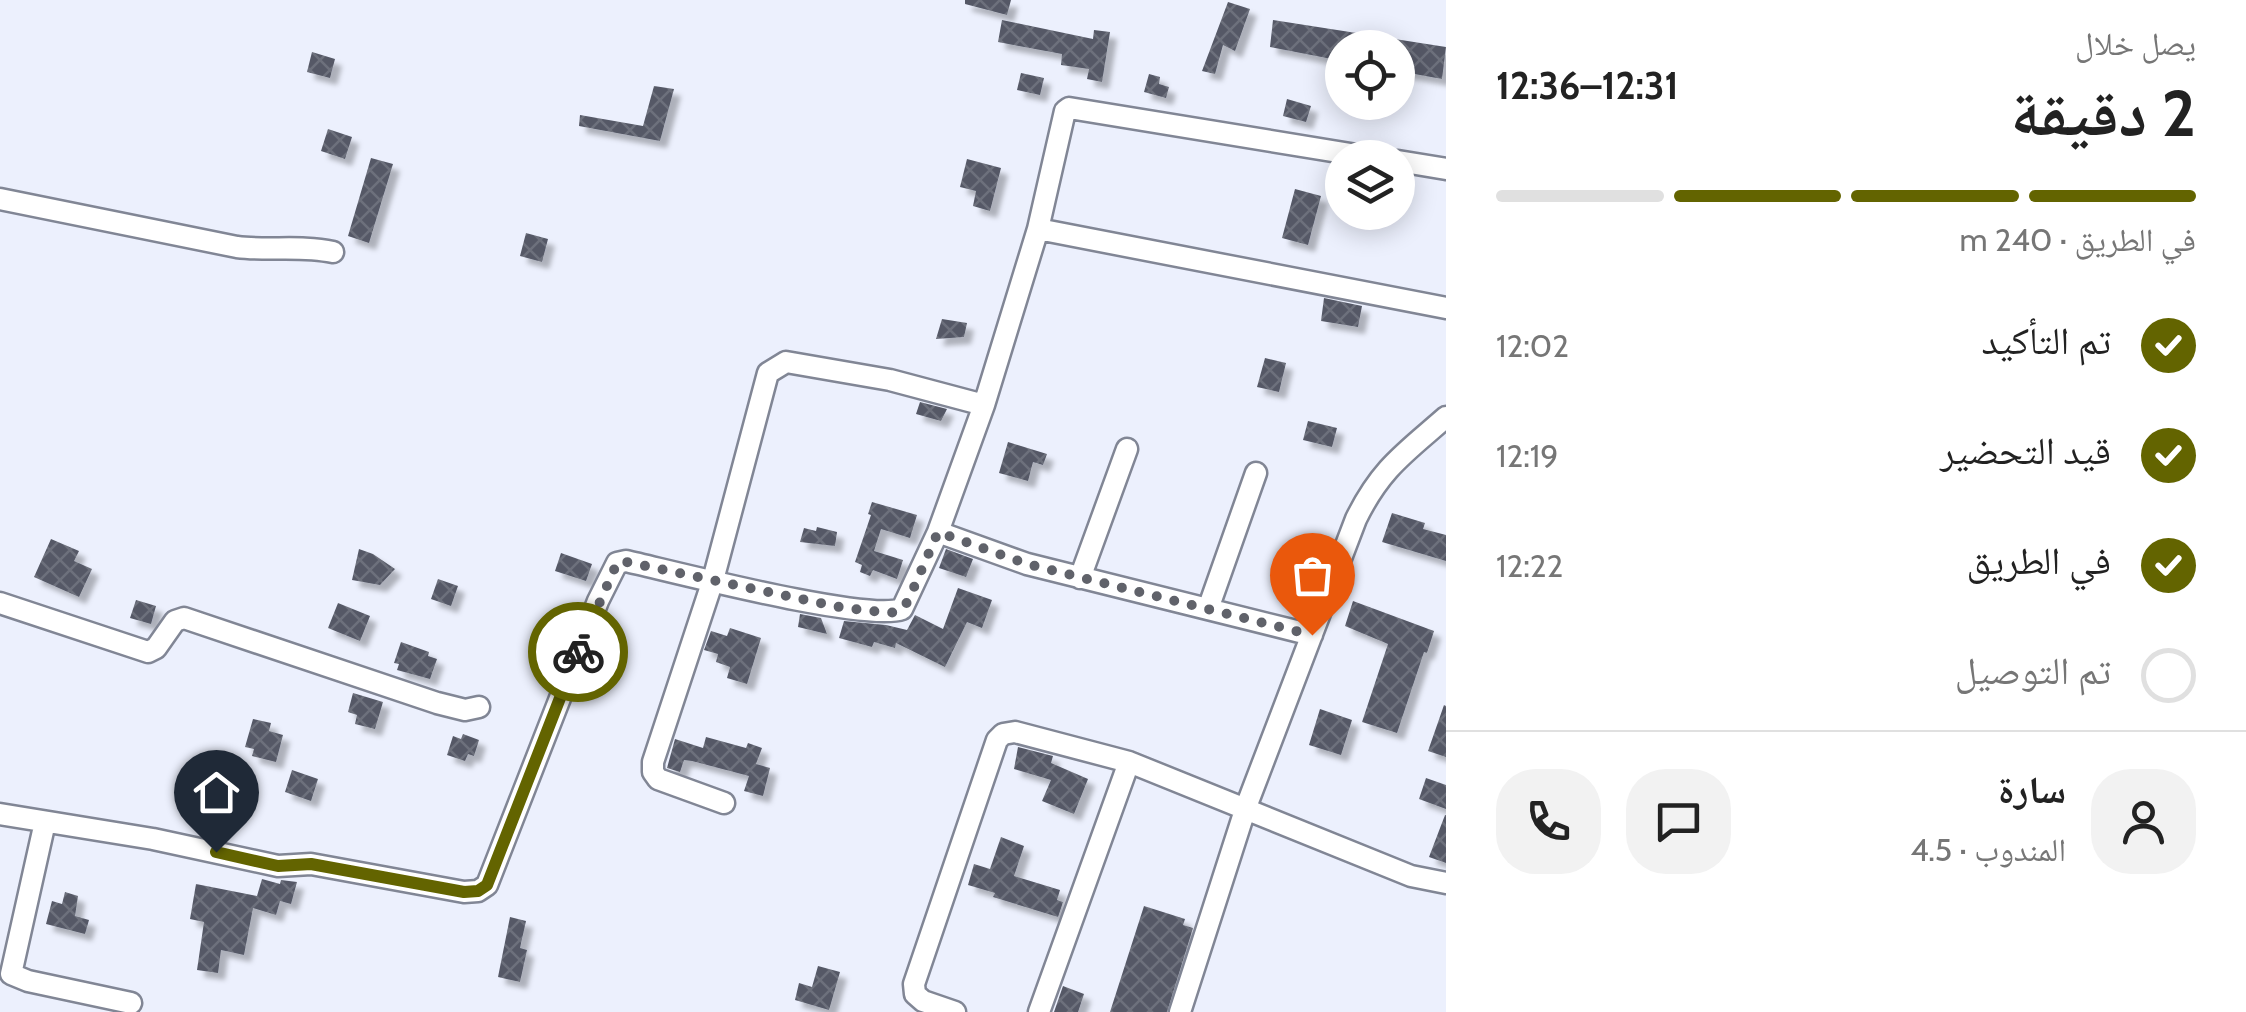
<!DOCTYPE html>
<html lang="ar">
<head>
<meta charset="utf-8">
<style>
	:root { --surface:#fff; --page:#f2f2f2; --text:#222; --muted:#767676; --line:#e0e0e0; --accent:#636400 }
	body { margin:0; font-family:Cabin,"Noto Naskh Arabic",sans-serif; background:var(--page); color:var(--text); direction:rtl; height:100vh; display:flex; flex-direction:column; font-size:38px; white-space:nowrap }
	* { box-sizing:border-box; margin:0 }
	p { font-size:32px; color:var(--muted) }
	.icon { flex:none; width:55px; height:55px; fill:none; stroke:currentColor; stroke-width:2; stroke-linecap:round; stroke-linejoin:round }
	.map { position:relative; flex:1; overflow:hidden; direction:ltr }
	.details { display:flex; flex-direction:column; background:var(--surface); width:800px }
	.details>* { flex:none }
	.tools { position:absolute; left:1325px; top:30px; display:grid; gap:20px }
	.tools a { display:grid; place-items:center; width:90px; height:90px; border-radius:50%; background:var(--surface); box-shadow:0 5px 25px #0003; font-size:50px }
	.pin { position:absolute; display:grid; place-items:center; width:85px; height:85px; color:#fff; margin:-102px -42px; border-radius:50% 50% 50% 0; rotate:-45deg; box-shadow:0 0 10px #0007 }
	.pin .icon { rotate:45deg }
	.courier { position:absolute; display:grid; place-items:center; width:100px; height:100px; margin:-50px; border:8px solid #636400; border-radius:50%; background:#fff; color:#222; box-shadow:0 2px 12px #0007 }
	.overview em { font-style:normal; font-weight:700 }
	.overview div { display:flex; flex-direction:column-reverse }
	.overview { display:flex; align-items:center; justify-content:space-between; height:170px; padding:0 50px }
	h1 { font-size:65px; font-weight:700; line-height:75px }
	.bar { display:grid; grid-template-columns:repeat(4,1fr); gap:15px 10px; align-content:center; height:120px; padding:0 50px }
	.bar i { height:12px; border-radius:8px; background:var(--line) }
	.bar .on { background:var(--accent) }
	.bar p { grid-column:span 4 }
	.line { display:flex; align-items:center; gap:25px; padding:0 50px; border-top:2px solid var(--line) }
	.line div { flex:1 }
	.round { display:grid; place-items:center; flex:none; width:105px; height:105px; border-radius:40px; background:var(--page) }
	ol { padding:0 50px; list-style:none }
	li { display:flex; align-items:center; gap:30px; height:110px }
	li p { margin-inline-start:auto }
	li .icon { padding:10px; border-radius:50%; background:var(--accent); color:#fff; stroke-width:4 }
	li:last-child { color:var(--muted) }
	li i { width:55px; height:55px; border:5px solid var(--line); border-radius:50% }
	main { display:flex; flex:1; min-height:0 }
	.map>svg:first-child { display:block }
</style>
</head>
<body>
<main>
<section class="details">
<div class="overview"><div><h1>2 دقيقة</h1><p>يصل خلال</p></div><em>12:31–12:36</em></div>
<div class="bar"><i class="on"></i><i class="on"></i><i class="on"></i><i></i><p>في الطريق · 240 m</p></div>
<ol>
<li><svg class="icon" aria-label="check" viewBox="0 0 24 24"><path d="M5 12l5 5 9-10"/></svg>تم التأكيد<p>12:02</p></li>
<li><svg class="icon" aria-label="check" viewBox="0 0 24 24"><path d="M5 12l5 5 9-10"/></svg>قيد التحضير<p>12:19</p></li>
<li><svg class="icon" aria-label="check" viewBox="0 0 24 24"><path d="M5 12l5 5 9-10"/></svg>في الطريق<p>12:22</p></li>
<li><i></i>تم التوصيل</li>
</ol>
<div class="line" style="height:180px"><a class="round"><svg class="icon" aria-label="person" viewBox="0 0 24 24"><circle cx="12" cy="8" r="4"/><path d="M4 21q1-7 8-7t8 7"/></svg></a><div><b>سارة</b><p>المندوب · 4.5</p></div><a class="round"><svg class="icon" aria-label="chat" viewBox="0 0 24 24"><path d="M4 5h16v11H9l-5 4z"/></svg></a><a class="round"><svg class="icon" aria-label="phone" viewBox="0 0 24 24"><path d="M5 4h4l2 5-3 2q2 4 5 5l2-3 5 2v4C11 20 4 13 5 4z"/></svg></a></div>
</section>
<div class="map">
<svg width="1446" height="1012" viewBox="0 0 1446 1012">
	<defs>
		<pattern id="building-cross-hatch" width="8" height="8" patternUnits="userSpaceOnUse" patternTransform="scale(2.5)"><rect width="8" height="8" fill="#545866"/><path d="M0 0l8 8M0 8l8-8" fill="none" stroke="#6d707b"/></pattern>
		<filter id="shadow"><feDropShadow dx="7" dy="7" stdDeviation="2.5" flood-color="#0004"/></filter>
	</defs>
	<rect width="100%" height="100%" fill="#ecf0fd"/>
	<!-- building -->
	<path fill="url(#building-cross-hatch)" filter="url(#shadow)" d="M965,0H1011L1007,15L965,4Z
		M1228,2L1250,9L1235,51L1223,45L1215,74L1202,71Z
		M1002,20L1093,39L1094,30L1110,32L1102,82L1087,79L1089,69L1061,65L1062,54L998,42Z
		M1273,20L1446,47L1442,79L1398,71V48H1342V61L1270,47Z
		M312,52L335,59L330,78L307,72Z
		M1021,73L1044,78L1040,95L1017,90Z
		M1149,74L1160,77L1159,84L1169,87L1166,98L1144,92Z
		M654,86L674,89L660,141L579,126L580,115L643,126Z
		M1287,99L1311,106L1306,122L1283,116Z
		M328,129L352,137L345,159L321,151Z
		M371,158L393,164L369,243L348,236Z
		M967,159L1001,168L990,211L973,206L976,191L960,187Z
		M1295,189L1321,196L1308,245L1282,238Z
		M526,233L548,239L542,262L520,256Z
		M1324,298L1362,306L1358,327L1321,321Z
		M942,319L967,323L964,337L936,339Z
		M1265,358L1286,363L1279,392L1257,387Z
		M920,402L947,409L941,421L916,414Z
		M1308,421L1337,428L1332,447L1303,440Z
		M1008,442L1047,454L1043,465L1033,462L1028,481L999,473Z
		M872,502L917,515L910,538L881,529L874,551L903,560L897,579L873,570L870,576L860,572L862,565L855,562L871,515L868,514Z
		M1392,513L1425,523L1423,529L1446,535V561L1382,542Z
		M817,527L837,532L835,546L800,542L804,528L816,531Z
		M51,539L79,551L74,561L92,569L79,597L34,577Z
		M359,549L373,554L395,569L380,585L352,580Z
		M946,549L973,559L966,577L939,568Z
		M561,553L592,564L586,581L555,571Z
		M438,579L458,586L451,606L431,599Z
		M958,588L992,600L982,628L967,622L945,667L896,643L895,648L874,642L872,647L839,638L844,621L886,625L907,630L915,615L943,629Z
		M136,600L156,606L151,624L130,618Z
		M1353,601L1434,631L1427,653L1424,652L1397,733L1362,722L1388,644L1345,626Z
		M338,603L370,616L360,641L328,628Z
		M800,614L821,618L827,634L798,627Z
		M730,628L761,638L747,684L727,678L730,667L716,662L718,654L704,650L711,631L727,636Z
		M401,642L429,652L428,656L437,659L430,679L397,670L399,664L394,663Z
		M353,693L383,702L375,729L355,724L357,715L348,712Z
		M1444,705L1446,706V757L1428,751Z
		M1320,709L1352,720L1341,755L1309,745Z
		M253,719L271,723L269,731L283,735L276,762L252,756L254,749L245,747Z
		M463,734L479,740L474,756L468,754L465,761L447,755L453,736L461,739Z
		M706,737L746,748L748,743L762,748L756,764L770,768L763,796L744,791L749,776L692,761L684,760L680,772L667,768L675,739L703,748Z
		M1018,747L1053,756L1051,763L1088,779L1074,814L1042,801L1051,780L1014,769Z
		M292,770L318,779L311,801L285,792Z
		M1426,778L1446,785V809L1419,799Z
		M1445,815H1446V863L1429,857Z
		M1001,837L1024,846L1014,876L1060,890L1057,900L1063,902L1058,917L993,897L995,893L968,885L974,864L990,869Z
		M262,879L280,884L281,880L297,882L291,904L280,901L276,915L253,908L244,955L221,950L218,973L197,970L204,922L190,919L196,884L257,896Z
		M65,892L78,896L75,916L89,920L85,934L46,924L52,901L62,904Z
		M1144,906L1185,919L1183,925L1193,928L1167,1012H1110Z
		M510,917L526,921L520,948L527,950L520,982L498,977Z
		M818,966L840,972L829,1010L795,1000L799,983L812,987Z
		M1063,986L1084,994L1078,1012H1054Z"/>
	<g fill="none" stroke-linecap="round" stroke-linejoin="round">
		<!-- minor casing -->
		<g stroke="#818695" stroke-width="25">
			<path id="minor" d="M1375,158L1069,108L1065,111L1038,229L1446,308
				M1398,161L1446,169
				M0,199L237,247C269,251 301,245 333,252
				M938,532L1027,564L1312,635
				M1080,578L1127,449
				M0,603L148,652L156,648L175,621L184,618L437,703L465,710L479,707
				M1208,609L1256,473
				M724,803L658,779L653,772V762L713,580L768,373L786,362L890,380L984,405
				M0,814L153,839L278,866L311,864L464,892L478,891L487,885L598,601L617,563L626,561C675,572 866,622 902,609L938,532L984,405L1038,229
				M45,822L11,974L28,981L131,1003
				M955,1012L923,1001L915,994L914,984L997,740L1003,734L1015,732L1129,762L1411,876L1446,883
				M1039,1012L1129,762
				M1180,1012L1246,807L1356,519C1381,468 1405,453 1446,417"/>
		</g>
		<!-- minor -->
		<use href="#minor" stroke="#fff" stroke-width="20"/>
	</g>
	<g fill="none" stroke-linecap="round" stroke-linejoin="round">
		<!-- done -->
		<path stroke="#60626a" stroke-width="10" stroke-dasharray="0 18" d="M578,652L617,563L622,561L844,608L891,613L902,609L908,601L938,532L1027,564L1312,635"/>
		<!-- route -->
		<path stroke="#636400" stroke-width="12" d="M216,852L278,866L311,864L464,892L478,891L487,885L578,652"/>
	</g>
</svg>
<div class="tools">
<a><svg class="icon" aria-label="locate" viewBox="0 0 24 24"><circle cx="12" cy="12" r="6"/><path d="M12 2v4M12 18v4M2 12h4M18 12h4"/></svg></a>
<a><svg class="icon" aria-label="layers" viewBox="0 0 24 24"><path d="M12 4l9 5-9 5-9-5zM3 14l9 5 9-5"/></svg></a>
</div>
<div class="pin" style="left:1312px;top:635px;background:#ea580c"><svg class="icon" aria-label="bag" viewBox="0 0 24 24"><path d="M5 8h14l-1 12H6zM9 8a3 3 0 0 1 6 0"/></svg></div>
<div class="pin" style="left:216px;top:852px;background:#1f2937"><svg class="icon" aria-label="home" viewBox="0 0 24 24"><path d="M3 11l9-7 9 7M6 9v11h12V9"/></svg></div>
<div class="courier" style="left:578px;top:652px"><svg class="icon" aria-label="bike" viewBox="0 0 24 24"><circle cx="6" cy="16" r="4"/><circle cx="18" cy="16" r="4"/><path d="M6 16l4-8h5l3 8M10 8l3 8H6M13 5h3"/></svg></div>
</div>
</main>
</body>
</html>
